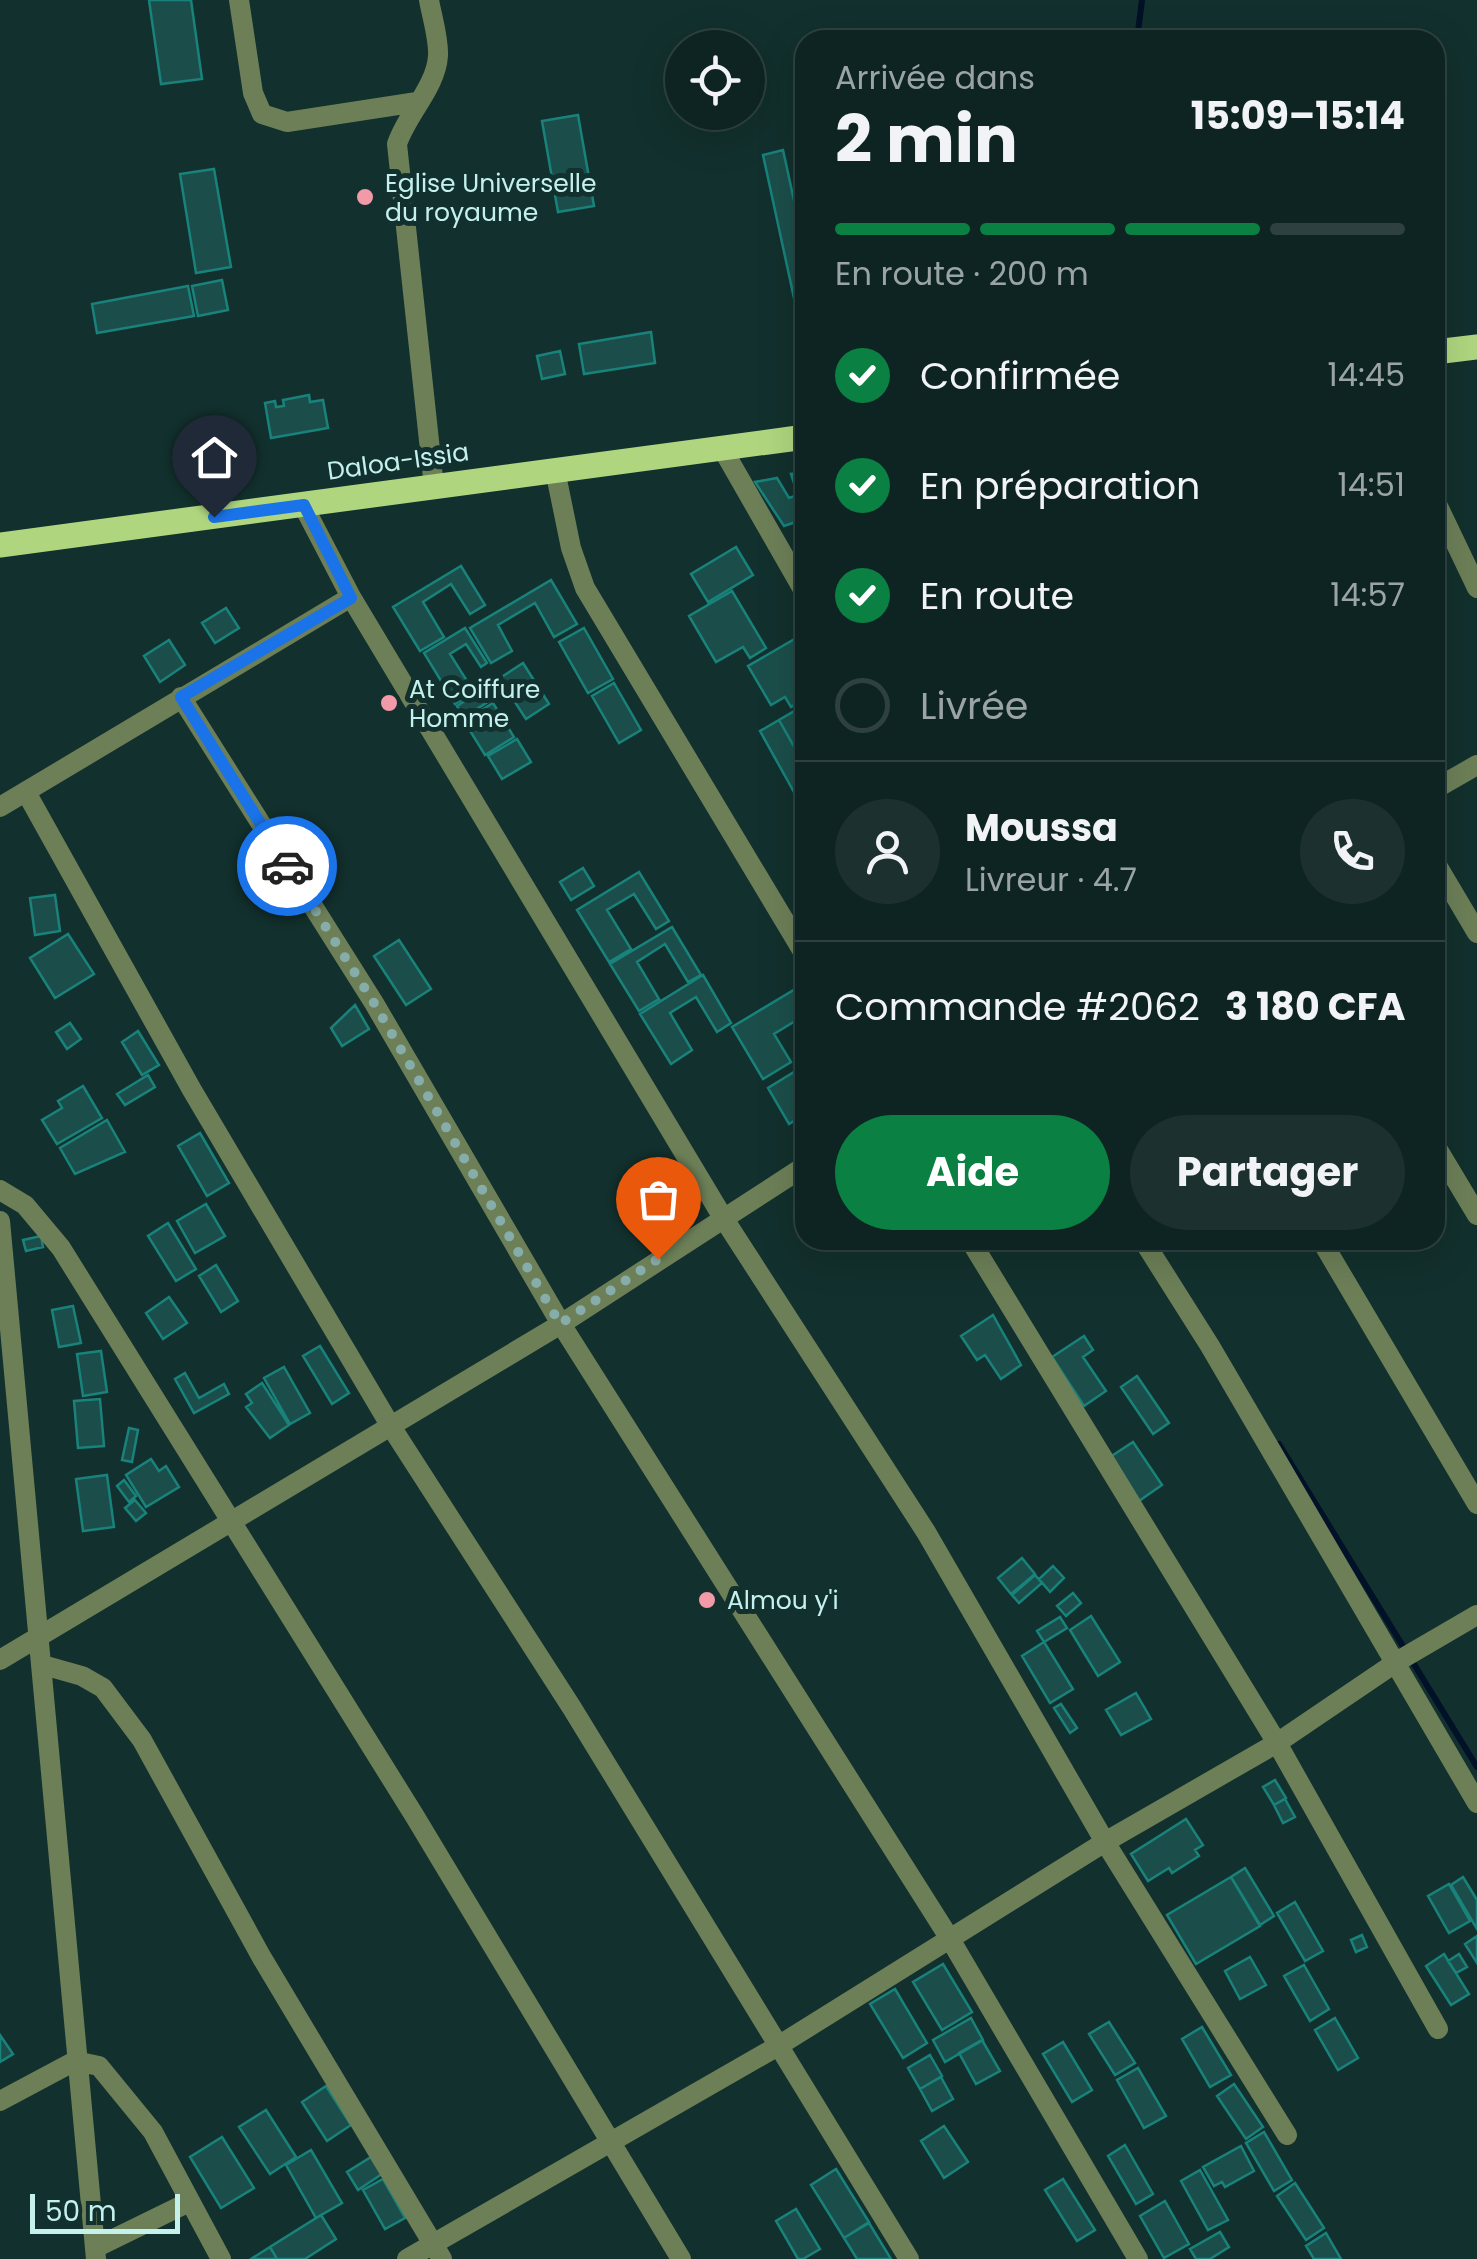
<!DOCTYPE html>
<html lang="fr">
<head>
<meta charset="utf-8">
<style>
	:root { --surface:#0e2422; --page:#1c302f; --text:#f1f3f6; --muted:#9ba4a5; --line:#2e4140; --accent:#0b8043 }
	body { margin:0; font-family:Poppins,sans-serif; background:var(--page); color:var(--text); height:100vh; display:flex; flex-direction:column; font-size:38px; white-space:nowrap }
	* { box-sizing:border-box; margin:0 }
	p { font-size:32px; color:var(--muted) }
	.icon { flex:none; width:55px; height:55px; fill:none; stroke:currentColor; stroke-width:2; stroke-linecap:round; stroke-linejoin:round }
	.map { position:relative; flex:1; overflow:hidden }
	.panel { position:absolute; left:795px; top:30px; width:650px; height:1220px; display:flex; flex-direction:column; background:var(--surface); border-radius:30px; box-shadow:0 10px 40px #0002,0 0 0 2px var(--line) }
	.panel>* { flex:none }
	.tools { position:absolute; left:665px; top:30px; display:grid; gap:20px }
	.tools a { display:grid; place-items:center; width:100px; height:100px; border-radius:50%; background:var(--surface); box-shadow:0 10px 40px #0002,0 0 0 2px var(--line); font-size:50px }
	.scale { position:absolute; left:30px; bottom:25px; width:150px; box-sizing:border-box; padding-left:10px; border:5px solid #c5f1ec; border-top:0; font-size:28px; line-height:35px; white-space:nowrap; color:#c5f1ec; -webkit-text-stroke:8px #12302d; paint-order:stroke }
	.pin { position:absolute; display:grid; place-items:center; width:85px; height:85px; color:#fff; margin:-102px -42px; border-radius:50% 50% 50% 0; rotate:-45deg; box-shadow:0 0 10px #0007 }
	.pin .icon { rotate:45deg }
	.courier { position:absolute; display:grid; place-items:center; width:100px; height:100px; margin:-50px; border:8px solid #1a73e8; border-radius:50%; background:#fff; color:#222; box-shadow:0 2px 12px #0007 }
	.head em { font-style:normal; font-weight:700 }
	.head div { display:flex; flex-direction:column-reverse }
	.head { display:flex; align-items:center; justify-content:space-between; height:170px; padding:0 40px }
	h1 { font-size:65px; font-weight:700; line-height:75px }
	.bar { display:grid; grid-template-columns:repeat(4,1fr); gap:15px 10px; align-content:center; height:120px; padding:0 40px }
	.bar i { height:12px; border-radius:8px; background:var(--line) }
	.bar .current { background:var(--accent) }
	.bar p { grid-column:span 4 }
	.line { display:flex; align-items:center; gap:25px; padding:0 40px; border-top:2px solid var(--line) }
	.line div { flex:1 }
	.round { display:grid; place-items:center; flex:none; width:105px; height:105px; border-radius:52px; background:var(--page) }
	ol { padding:0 40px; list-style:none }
	li { display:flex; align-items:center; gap:30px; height:110px }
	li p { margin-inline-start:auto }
	li .icon { padding:10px; border-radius:50%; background:var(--accent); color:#fff; stroke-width:4 }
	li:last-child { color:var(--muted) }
	li i { width:55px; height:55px; border:5px solid var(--line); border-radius:50% }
	.primary-button { display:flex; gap:20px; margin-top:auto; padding:20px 40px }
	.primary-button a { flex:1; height:115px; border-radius:60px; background:var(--accent); color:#fff; font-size:40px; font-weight:700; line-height:115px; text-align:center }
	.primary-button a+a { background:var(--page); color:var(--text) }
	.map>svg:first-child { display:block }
</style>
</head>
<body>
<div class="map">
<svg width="1477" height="2259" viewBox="0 0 1477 2259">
	<rect width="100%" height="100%" fill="#12302d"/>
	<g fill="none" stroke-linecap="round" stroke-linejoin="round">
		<!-- stream -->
		<path stroke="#001128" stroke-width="6" d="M1137,40L1142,0
			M1279,1444L1477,1767"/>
	</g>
	<!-- building -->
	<path fill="#1b4e4a" stroke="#18827b" stroke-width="2.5" d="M149,0H191L202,79L161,84Z
		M578,115L594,206L558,212L542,121Z
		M783,150L805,251V296L794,298L763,155Z
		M214,169L231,267L196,273L180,174Z
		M222,280L228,310L198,316L192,286Z
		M188,286L194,316L97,333L92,304Z
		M805,301V341L799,302Z
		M651,332L655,363L584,374L579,344Z
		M560,351L565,374L542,379L537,356Z
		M309,395L310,402L323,400L328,428L271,438L265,403L275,401L276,407L284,406L283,400Z
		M805,473V519L784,526L755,482L777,478L789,498L798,495L791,474Z
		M736,547L753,575L708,602L691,574Z
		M461,566L485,605L470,614L451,584L423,602L444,637L420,651L393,607Z
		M551,580L577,624L554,637L535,603L498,625L512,651L491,663L470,628Z
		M732,591L766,648L750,658L743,647L716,662L689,616Z
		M226,608L239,628L215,643L202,623Z
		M465,628L487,663L481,667L466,644L450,654L474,692L455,704L424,653Z
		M584,628L613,679L588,693L559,642Z
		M805,633V698L791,707L785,697L771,705L748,666Z
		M169,640L185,665L160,682L144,656Z
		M523,663L549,704L526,719L507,690L464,717L457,706Z
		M614,683L641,730L619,743L592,696Z
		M493,703L514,737L485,755L464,721Z
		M803,706L805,759L802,761L779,720Z
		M779,720L805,766V812L760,731Z
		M517,739L531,762L502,779L488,756Z
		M583,868L594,886L571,900L560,882Z
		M639,872L669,921L656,929L634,894L607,910L631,949L609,962L577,910Z
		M55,895L60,931L35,935L30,898Z
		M672,927L701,975L688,982L665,944L637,962L659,999L639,1011L610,964Z
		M68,934L94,974L55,998L30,958Z
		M399,940L431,989L406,1005L374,956Z
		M703,975L731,1023L717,1032L696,997L670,1013L692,1050L671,1064L640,1014Z
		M797,988L805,1001V1015L774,1034L791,1062L763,1079L732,1027Z
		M355,1005L369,1029L342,1046L331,1028Z
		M70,1023L81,1039L67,1049L56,1032Z
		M138,1031L159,1065L142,1075L122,1042Z
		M794,1072L805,1090V1114L789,1124L768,1088Z
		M148,1075L155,1087L125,1105L117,1094Z
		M83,1086L102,1118L57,1144L42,1120L62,1108L58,1101Z
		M107,1120L125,1152L75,1174L60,1148Z
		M200,1133L229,1183L207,1196L178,1146Z
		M206,1204L225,1236L195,1253L177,1221Z
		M168,1223L196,1269L176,1281L148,1236Z
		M41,1236L43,1247L26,1251L23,1240Z
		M216,1265L238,1301L221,1312L199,1276Z
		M169,1297L187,1323L163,1339L146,1313Z
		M73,1306L81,1343L59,1347L52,1310Z
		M993,1315L1021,1365L1001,1379L985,1355L977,1360L961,1336Z
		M1084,1336L1093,1350L1083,1357L1106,1391L1084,1406L1052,1357Z
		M320,1346L349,1393L332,1404L303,1356Z
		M101,1351L107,1392L83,1396L77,1354Z
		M284,1367L310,1413L290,1424L264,1378Z
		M185,1373L199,1398L224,1384L229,1394L194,1413L175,1379Z
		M1137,1376L1169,1423L1153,1434L1121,1387Z
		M262,1383L289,1425L270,1438L246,1407L252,1403L246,1394Z
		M100,1399L104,1446L78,1448L74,1401Z
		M129,1428L138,1430L132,1462L122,1460Z
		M1133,1442L1162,1485L1139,1501L1110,1457Z
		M151,1459L159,1471L166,1466L179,1487L146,1507L126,1475Z
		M107,1475L114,1527L83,1531L76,1479Z
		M124,1480L136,1496L129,1502L117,1486Z
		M135,1500L146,1513L136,1521L125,1508Z
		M1022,1558L1035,1574L1011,1594L998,1578Z
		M1053,1566L1064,1578L1050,1592L1039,1579Z
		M1035,1575L1042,1583L1019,1603L1012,1595Z
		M1073,1593L1081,1603L1066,1616L1057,1606Z
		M1091,1616L1120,1662L1098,1676L1070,1630Z
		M1060,1617L1067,1628L1044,1642L1037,1631Z
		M1044,1642L1073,1689L1050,1703L1022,1656Z
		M1136,1693L1151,1719L1121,1735L1106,1710Z
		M1061,1704L1077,1728L1070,1733L1054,1708Z
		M1275,1780L1286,1798L1274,1805L1263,1787Z
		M1285,1799L1295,1817L1283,1823L1274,1805Z
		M1186,1819L1203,1845L1195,1850L1199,1856L1172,1873L1169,1868L1148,1881L1131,1854Z
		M1245,1868L1274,1916L1260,1925L1231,1877Z
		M1231,1877L1260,1926L1196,1964L1167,1915Z
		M1463,1877L1477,1900V1929L1451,1885Z
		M1449,1884L1470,1921L1449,1933L1428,1896Z
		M1295,1902L1323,1951L1305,1961L1277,1913Z
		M1362,1935L1367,1947L1356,1952L1351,1940Z
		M1477,1936V1963L1465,1944Z
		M1444,1954L1469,1994L1451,2005L1426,1966Z
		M1459,1954L1467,1967L1456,1973L1448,1961Z
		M1250,1957L1266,1985L1240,1999L1225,1971Z
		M943,1964L972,2012L942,2030L913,1982Z
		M1304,1965L1329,2009L1310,2021L1284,1976Z
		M895,1989L927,2043L903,2058L870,2004Z
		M971,2018L983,2040L945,2062L933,2040Z
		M1335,2018L1358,2058L1338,2070L1315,2030Z
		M1109,2022L1135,2063L1115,2075L1089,2034Z
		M1202,2027L1231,2075L1210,2087L1182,2039Z
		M0,2035L13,2054L0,2062Z
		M982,2040L1000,2071L976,2084L959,2053Z
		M1063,2042L1092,2090L1072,2102L1043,2054Z
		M930,2055L942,2076L920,2089L908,2068Z
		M1138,2068L1166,2116L1144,2128L1117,2080Z
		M941,2077L953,2099L932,2111L920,2089Z
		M1234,2084L1263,2127L1246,2139L1217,2096Z
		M326,2086L351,2125L327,2141L302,2102Z
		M266,2110L296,2157L270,2174L239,2127Z
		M944,2126L968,2162L944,2178L921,2141Z
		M1264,2132L1292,2180L1274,2191L1246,2143Z
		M222,2137L254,2188L221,2208L190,2157Z
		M1125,2145L1153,2194L1136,2204L1108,2156Z
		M1241,2146L1254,2171L1225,2187L1222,2182L1214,2186L1203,2167Z
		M311,2150L342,2203L316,2218L286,2165Z
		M371,2157L382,2174L358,2190L347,2172Z
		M836,2169L869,2222L844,2238L811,2185Z
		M1200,2170L1228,2220L1208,2230L1181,2181Z
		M383,2179L405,2218L385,2229L363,2190Z
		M1063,2179L1095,2230L1077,2241L1045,2190Z
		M1295,2183L1324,2228L1306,2240L1277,2196Z
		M1165,2201L1189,2244L1164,2258L1140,2216Z
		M796,2209L820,2249L803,2259H798L776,2221Z
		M321,2215L336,2239L305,2259H277L270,2247Z
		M869,2223L891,2259H857L844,2238Z
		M1220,2232L1229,2247L1210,2259H1196L1190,2249Z
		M1326,2233L1341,2259H1314L1306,2246Z
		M270,2247L277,2259H251Z"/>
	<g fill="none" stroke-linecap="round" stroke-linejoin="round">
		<!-- minor -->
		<path stroke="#6c7f57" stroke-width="20" d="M239,0L253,93L262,114L287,122L417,102
			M429,0C432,17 439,39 438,56C436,87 407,114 397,144L434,487
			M722,448L805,593
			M555,470L571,548L585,588L805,955
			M1435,500L1477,588
			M303,505L351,597L722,1216L926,1532L1105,1842L1287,2135
			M181,697L374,1003L561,1324L950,1939L1138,2259
			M26,792L192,1090L390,1425L572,1708L909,2259
			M0,807L351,597
			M1435,862L1477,933
			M1435,1145L1477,1215
			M0,1190L25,1205L61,1248L414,1815L681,2259
			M0,1221L96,2259
			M970,1240L1277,1743L1438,2029
			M1143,1240L1210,1346L1477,1803
			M1321,1240L1477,1504
			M43,1665L82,1676L103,1688L142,1740L262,1958L442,2259
			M0,2101L75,2061L99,2066L153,2132L221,2259
			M95,2248L189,2202
			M407,2259L778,2046L1105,1842L1277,1743L1398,1661L1477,1615"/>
		<!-- tertiary -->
		<path stroke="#6c7f57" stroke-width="20" d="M1435,789L1477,765
			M0,1660L561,1324L805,1166"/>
		<!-- primary -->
		<path stroke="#afd67f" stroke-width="25" d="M1435,352L1477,347
			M0,545L805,437"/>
	</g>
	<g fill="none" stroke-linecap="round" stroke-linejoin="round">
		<!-- done -->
		<path stroke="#86ada9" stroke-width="10" stroke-dasharray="0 18" d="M287,866L374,1003L560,1324L658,1259"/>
		<!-- route -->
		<path stroke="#1a73e8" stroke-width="12" d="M214,517L304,505L351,598L181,697L287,866"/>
	</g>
	<!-- markers -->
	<g fill="#f39aa9" stroke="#12302d" stroke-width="4">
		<circle cx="365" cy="197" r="10"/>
		<circle cx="389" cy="703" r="10"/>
		<circle cx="707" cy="1600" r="10"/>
	</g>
	<g text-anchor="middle" stroke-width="10" stroke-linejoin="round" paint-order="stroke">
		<!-- poi labels -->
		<g font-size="25" fill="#c5f1ec" stroke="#12302d" text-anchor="start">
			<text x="385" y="192">Eglise Universelle<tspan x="385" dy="29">du royaume</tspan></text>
			<text x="409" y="698">At Coiffure<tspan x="409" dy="29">Homme</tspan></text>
			<text x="727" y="1609">Almou y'i</text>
		</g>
		<!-- street labels -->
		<g font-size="25" fill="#c5f1ec" stroke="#12302d">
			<text transform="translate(398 461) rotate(-8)" y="9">Daloa-Issia</text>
		</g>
	</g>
</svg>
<div class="tools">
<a><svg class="icon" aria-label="locate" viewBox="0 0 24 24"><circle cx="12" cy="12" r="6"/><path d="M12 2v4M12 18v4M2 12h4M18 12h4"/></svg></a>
</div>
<div class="scale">50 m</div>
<div class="pin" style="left:658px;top:1259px;background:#ea580c"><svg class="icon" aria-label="bag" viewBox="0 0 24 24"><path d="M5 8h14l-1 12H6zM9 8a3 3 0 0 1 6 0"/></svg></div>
<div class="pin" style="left:214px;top:517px;background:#1f2937"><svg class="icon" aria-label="home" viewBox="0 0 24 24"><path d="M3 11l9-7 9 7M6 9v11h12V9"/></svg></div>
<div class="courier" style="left:287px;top:866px"><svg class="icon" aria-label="car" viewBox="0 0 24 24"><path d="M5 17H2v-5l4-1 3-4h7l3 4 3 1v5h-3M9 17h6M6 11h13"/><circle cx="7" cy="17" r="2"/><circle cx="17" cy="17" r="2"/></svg></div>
<section class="panel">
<div class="head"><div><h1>2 min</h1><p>Arrivée dans</p></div><em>15:09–15:14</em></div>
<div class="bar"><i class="current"></i><i class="current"></i><i class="current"></i><i></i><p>En route · 200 m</p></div>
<ol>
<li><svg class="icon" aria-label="check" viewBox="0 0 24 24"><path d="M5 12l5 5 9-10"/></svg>Confirmée<p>14:45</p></li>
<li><svg class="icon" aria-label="check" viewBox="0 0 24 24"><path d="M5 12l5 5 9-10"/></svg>En préparation<p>14:51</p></li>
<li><svg class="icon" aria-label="check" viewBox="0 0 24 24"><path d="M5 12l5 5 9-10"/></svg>En route<p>14:57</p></li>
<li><i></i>Livrée</li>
</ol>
<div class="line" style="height:180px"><a class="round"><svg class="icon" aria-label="person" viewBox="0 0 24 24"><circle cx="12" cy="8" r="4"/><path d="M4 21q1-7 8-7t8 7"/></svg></a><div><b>Moussa</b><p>Livreur · 4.7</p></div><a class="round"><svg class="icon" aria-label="phone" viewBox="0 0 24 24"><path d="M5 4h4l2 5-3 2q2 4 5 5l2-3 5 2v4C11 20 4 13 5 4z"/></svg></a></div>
<div class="line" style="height:130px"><div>Commande #2062</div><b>3 180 CFA</b></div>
<div class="primary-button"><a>Aide</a><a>Partager</a></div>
</section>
</div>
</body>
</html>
